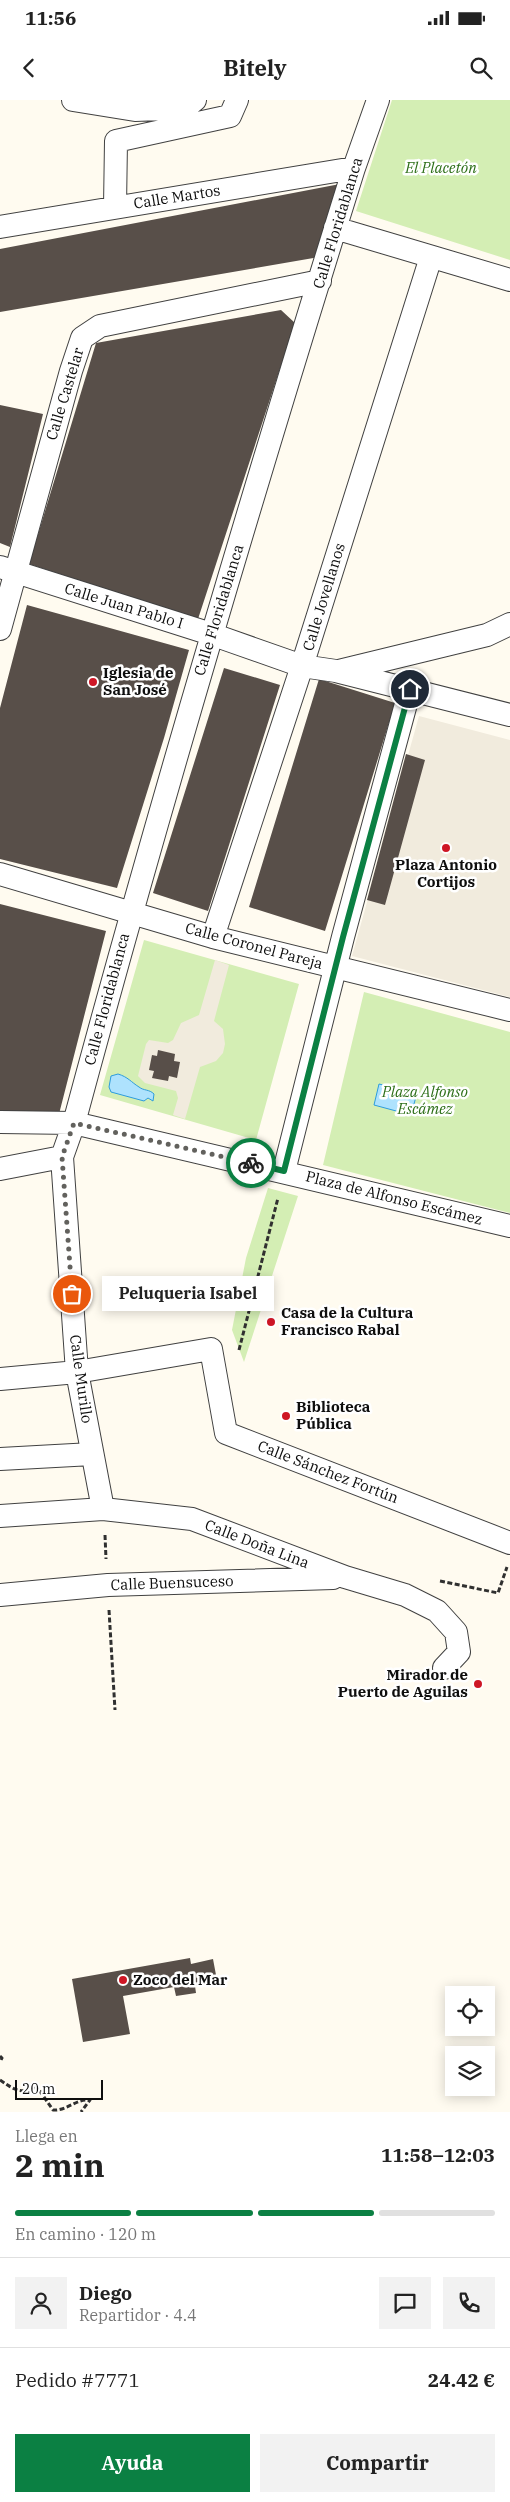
<!DOCTYPE html>
<html lang="es">
<head>
<meta charset="utf-8">
<style>
	:root { --surface:#fff; --page:#f2f2f2; --text:#222; --muted:#767676; --line:#e0e0e0; --accent:#0b8043 }
	body { margin:0; font-family:"IBM Plex Serif",serif; background:var(--page); color:var(--text); height:100vh; display:flex; flex-direction:column; font-size:19px; white-space:nowrap }
	* { box-sizing:border-box; margin:0 }
	p { font-size:16px; color:var(--muted) }
	.icon { flex:none; width:28px; height:28px; fill:none; stroke:currentColor; stroke-width:2; stroke-linecap:round; stroke-linejoin:round }
	.map { position:relative; height:2012px; overflow:hidden }
	.side { display:flex; flex-direction:column; background:var(--surface); flex:1 }
	.side>* { flex:none }
	.tools { position:absolute; left:445px; top:1886px; display:grid; gap:10px }
	.tools a { display:grid; place-items:center; width:50px; height:50px; border-radius:0px; background:var(--surface); box-shadow:0 2px 12px #0003; font-size:25px }
	.scale { position:absolute; left:15px; bottom:12px; width:88px; box-sizing:border-box; padding-left:5px; border:2px solid #0e0e0e; border-top:0; font-size:14px; line-height:18px; white-space:nowrap; color:#0e0e0e; -webkit-text-stroke:4px #fff; paint-order:stroke }
	.pin { position:absolute; display:grid; place-items:center; width:42px; height:42px; color:#fff; margin:-21px; border:2px solid #fff; border-radius:50%; box-shadow:0 1px 5px #0007 }
	.courier { position:absolute; display:grid; place-items:center; width:50px; height:50px; margin:-25px; border:4px solid #0b8043; border-radius:50%; background:#fff; color:#222; box-shadow:0 1px 6px #0007 }
	.bubble { position:absolute; height:35px; border-radius:0px; background:var(--surface); box-shadow:0 2px 12px #0003; font-size:16px; font-weight:700; line-height:35px; text-align:center }
	.headline em { font-style:normal; font-weight:700 }
	.headline div { display:flex; flex-direction:column-reverse }
	.headline { display:flex; align-items:center; justify-content:space-between; height:85px; padding:0 15px }
	h1 { font-size:32px; font-weight:700; line-height:38px }
	.bar { display:grid; grid-template-columns:repeat(4,1fr); gap:8px 5px; align-content:center; height:60px; padding:0 15px }
	.bar i { height:6px; border-radius:4px; background:var(--line) }
	.bar .selected { background:var(--accent) }
	.bar p { grid-column:span 4 }
	.line { display:flex; align-items:center; gap:12px; padding:0 15px; border-top:1px solid var(--line) }
	.line div { flex:1 }
	.round { display:grid; place-items:center; flex:none; width:52px; height:52px; border-radius:0px; background:var(--page) }
	.button { display:flex; gap:10px; margin-top:auto; padding:10px 15px }
	.button a { flex:1; height:58px; border-radius:0px; background:var(--accent); color:#fff; font-size:20px; font-weight:700; line-height:58px; text-align:center }
	.button a+a { background:var(--page); color:var(--text) }
	.status { display:flex; justify-content:space-between; align-items:center; height:35px; padding:0 25px; background:var(--surface); direction:ltr }
	.status svg { height:14px; fill:currentColor }
	header { display:flex; justify-content:space-between; align-items:center; height:65px; padding:0 15px; background:var(--surface); font-size:22px; font-weight:700 }
	.map>svg:first-child { display:block }
</style>
</head>
<body>
<div class="status"><b>11:56</b><svg viewBox="0 0 49 12"><path d="M0 12V9h3v3zM5 12V6h3v6zM10 12V3h3v9zM15 12V0h3v12zM26 1h20v11H26zM47 4h2v5h-2z"/></svg></div>
<header><svg class="icon" aria-label="back" viewBox="0 0 24 24"><path d="M15 5l-7 7 7 7"/></svg>Bitely<svg class="icon" aria-label="search" viewBox="0 0 24 24"><circle cx="10" cy="10" r="6"/><path d="M15 15l6 6"/></svg></header>
<div class="map">
<svg width="510" height="2012" viewBox="0 0 510 2012">
	<rect width="100%" height="100%" fill="#fffbf0"/>
	<!-- green -->
	<path fill="#d4eeb4" d="M392,0H510V160L356,111Z
		M144,840L299,884L256,1040L100,995Z
		M364,892L510,932V1113L323,1065Z
		M268,1088L298,1096L244,1262L232,1230L246,1158Z"/>
	<!-- plaza -->
	<path fill="#f1ebdd" d="M419,616L510,640V897L352,856Z
		M215,860L229,865L214,921L223,929L225,944L223,953L216,961L200,967L185,1019L173,1015L178,998L176,991L145,983L138,976L146,944L149,940L168,943L173,940L181,923L199,915Z"/>
	<!-- water -->
	<path fill="#aee2fd" stroke="#2d9cdc" d="M118,974C128,977 131,982 139,987C144,991 149,989 154,994L153,1001L148,998L144,1001L111,992L109,987L111,976Z
		M379,984L417,993L411,1015L374,1005Z"/>
	<!-- building -->
	<path fill="#584f49" d="M340,84L325,156L0,212V149Z
		M281,210L295,223L198,519L29,464L96,243Z
		M0,305L43,314L10,447L0,443Z
		M27,505L189,550L164,638L117,788L0,759V608Z
		M224,568L280,585L208,811L153,793Z
		M319,579L395,603L325,831L249,807Z
		M406,654L425,660L385,805L367,800Z
		M0,804L106,831L59,1014L0,1012Z
		M158,950L175,954L174,961L180,962L177,978L169,976L168,981L152,978L154,971L149,970L152,955L157,956Z
		M190,1858L191,1864L213,1859L216,1875L206,1877L208,1883L195,1886L196,1893L176,1896L174,1887L123,1896L130,1934L83,1942L72,1879Z"/>
	<g fill="none" stroke-linecap="round" stroke-linejoin="round">
		<!-- street casing -->
		<g stroke="#414141" stroke-width="24">
			<path id="street" d="M73,0L135,10L185,8L195,0
				M115,107L116,41L230,16L237,0
				M0,127L354,68
				M335,128L510,180
				M0,467L211,534L302,566L336,571L510,615
				M0,529L71,271L82,238L100,226L320,181
				M339,571L487,535L510,524
				M0,774L213,837L510,910
				M213,837L302,566L431,157
				M0,1022L74,1023L510,1126
				M0,1069L62,1057
				M284,1071L343,837L410,589
				M0,1279L77,1272L211,1249L226,1333L510,1443
				M0,1359L92,1354
				M103,1409L77,1272L62,1057L74,1023C160,703 255,385 354,68L378,0
				M0,1416L103,1409L192,1419L345,1477L405,1495L437,1511L456,1532L459,1552L444,1568
				M0,1495L108,1485L333,1478"/>
		</g>
		<!-- path -->
		<path stroke="#303030" stroke-width="3" stroke-dasharray="5 2.5" stroke-linecap="butt" d="M239,1250L278,1098
			M105,1435L106,1459
			M440,1481L498,1493L507,1467
			M109,1510L115,1610
			M0,1956L2,1958L0,1962
			M0,1980C13,1989 21,1995 37,1987L53,2010C67,2011 77,1998 90,2000L81,2012"/>
		<!-- street -->
		<use href="#street" stroke="#fff" stroke-width="22"/>
	</g>
	<g fill="none" stroke-linecap="round" stroke-linejoin="round">
		<!-- done -->
		<path stroke="#62615d" stroke-width="5" stroke-dasharray="0 9" d="M72,1194L62,1057L74,1023L251,1063"/>
		<!-- route -->
		<path stroke="#0b8043" stroke-width="6" d="M251,1063L284,1071L343,837L410,589"/>
	</g>
	<!-- markers -->
	<g fill="#ce1625" stroke="#fff" stroke-width="2">
		<circle cx="93" cy="582" r="5"/>
		<circle cx="446" cy="748" r="5"/>
		<circle cx="271" cy="1222" r="5"/>
		<circle cx="286" cy="1316" r="5"/>
		<circle cx="478" cy="1584" r="5"/>
		<circle cx="123" cy="1880" r="5"/>
	</g>
	<g text-anchor="middle" stroke-width="5" stroke-linejoin="round" paint-order="stroke">
		<!-- park labels -->
		<g font-size="15" font-style="italic" fill="#2c6e17" stroke="#fff">
			<text x="441" y="73">El Placetón</text>
			<text x="425" y="997">Plaza Alfonso<tspan x="425" dy="17">Escámez</tspan></text>
		</g>
		<!-- street labels -->
		<g font-size="15" fill="#0e0e0e" stroke="#fff">
			<text transform="translate(177 97) rotate(-9)" y="5">Calle Martos</text>
			<text transform="translate(338 123) rotate(-73)" y="5">Calle Floridablanca</text>
			<text transform="translate(65 294) rotate(-73)" y="5">Calle Castelar</text>
			<text transform="translate(324 497) rotate(-73)" y="5">Calle Jovellanos</text>
			<text transform="translate(124 506) rotate(17)" y="5">Calle Juan Pablo I</text>
			<text transform="translate(219 510) rotate(-73)" y="5">Calle Floridablanca</text>
			<text transform="translate(254 846) rotate(15)" y="5">Calle Coronel Pareja</text>
			<text transform="translate(107 899) rotate(-75)" y="5">Calle Floridablanca</text>
			<text transform="translate(394 1098) rotate(14)" y="5">Plaza de Alfonso Escámez</text>
			<text transform="translate(81 1279) rotate(82)" y="5">Calle Murillo</text>
			<text transform="translate(328 1372) rotate(21)" y="5">Calle Sánchez Fortún</text>
			<text transform="translate(257 1444) rotate(21)" y="5">Calle Doña Lina</text>
			<text transform="translate(172 1483) rotate(-2)" y="5">Calle Buensuceso</text>
		</g>
		<!-- poi labels -->
		<g font-size="15" font-weight="bold" fill="#0e0e0e" stroke="#fff" text-anchor="start">
			<text x="103" y="578">Iglesia de<tspan x="103" dy="17">San José</tspan></text>
			<text x="446" y="770" text-anchor="middle">Plaza Antonio<tspan x="446" dy="17">Cortijos</tspan></text>
			<text x="281" y="1218">Casa de la Cultura<tspan x="281" dy="17">Francisco Rabal</tspan></text>
			<text x="296" y="1312">Biblioteca<tspan x="296" dy="17">Pública</tspan></text>
			<text x="468" y="1580" text-anchor="end">Mirador de<tspan x="468" dy="17">Puerto de Aguilas</tspan></text>
			<text x="133" y="1885">Zoco del Mar</text>
		</g>
	</g>
</svg>
<div class="tools">
<a><svg class="icon" aria-label="locate" viewBox="0 0 24 24"><circle cx="12" cy="12" r="6"/><path d="M12 2v4M12 18v4M2 12h4M18 12h4"/></svg></a>
<a><svg class="icon" aria-label="layers" viewBox="0 0 24 24"><path d="M12 4l9 5-9 5-9-5zM3 14l9 5 9-5"/></svg></a>
</div>
<div class="scale">20 m</div>
<div class="pin" style="left:72px;top:1194px;background:#ea580c"><svg class="icon" aria-label="bag" viewBox="0 0 24 24"><path d="M5 8h14l-1 12H6zM9 8a3 3 0 0 1 6 0"/></svg></div>
<div class="pin" style="left:410px;top:589px;background:#1f2937"><svg class="icon" aria-label="home" viewBox="0 0 24 24"><path d="M3 11l9-7 9 7M6 9v11h12V9"/></svg></div>
<div class="courier" style="left:251px;top:1063px"><svg class="icon" aria-label="bike" viewBox="0 0 24 24"><circle cx="6" cy="16" r="4"/><circle cx="18" cy="16" r="4"/><path d="M6 16l4-8h5l3 8M10 8l3 8H6M13 5h3"/></svg></div>
<div class="bubble" style="left:102px;top:1176px;width:172px">Peluqueria Isabel</div>
</div>
<section class="side">
<div class="headline"><div><h1>2 min</h1><p>Llega en</p></div><em>11:58–12:03</em></div>
<div class="bar"><i class="selected"></i><i class="selected"></i><i class="selected"></i><i></i><p>En camino · 120 m</p></div>
<div class="line" style="height:90px"><a class="round"><svg class="icon" aria-label="person" viewBox="0 0 24 24"><circle cx="12" cy="8" r="4"/><path d="M4 21q1-7 8-7t8 7"/></svg></a><div><b>Diego</b><p>Repartidor · 4.4</p></div><a class="round"><svg class="icon" aria-label="chat" viewBox="0 0 24 24"><path d="M4 5h16v11H9l-5 4z"/></svg></a><a class="round"><svg class="icon" aria-label="phone" viewBox="0 0 24 24"><path d="M5 4h4l2 5-3 2q2 4 5 5l2-3 5 2v4C11 20 4 13 5 4z"/></svg></a></div>
<div class="line" style="height:65px"><div>Pedido #7771</div><b>24.42 €</b></div>
<div class="button"><a>Ayuda</a><a>Compartir</a></div>
</section>
</body>
</html>
